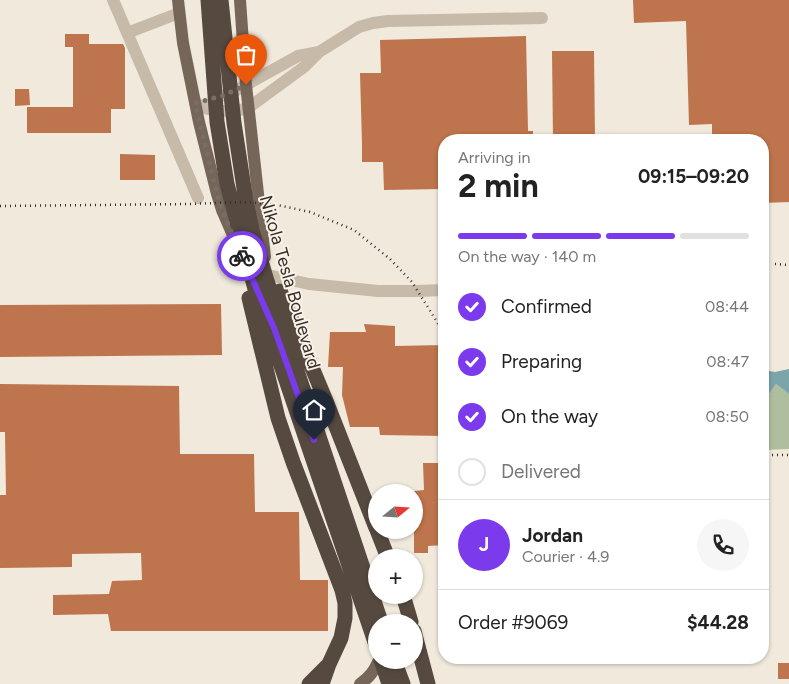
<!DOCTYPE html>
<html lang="en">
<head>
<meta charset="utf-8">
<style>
	:root { --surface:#fff; --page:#f6f6f6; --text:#222; --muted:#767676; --line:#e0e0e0; --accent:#7c3aed }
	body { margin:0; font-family:Figtree,sans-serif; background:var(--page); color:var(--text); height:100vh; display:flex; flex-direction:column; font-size:19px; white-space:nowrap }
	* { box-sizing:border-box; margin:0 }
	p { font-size:16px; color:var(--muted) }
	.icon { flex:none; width:28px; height:28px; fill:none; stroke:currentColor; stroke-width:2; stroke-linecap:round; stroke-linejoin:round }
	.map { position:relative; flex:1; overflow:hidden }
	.sheet { position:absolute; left:438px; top:134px; width:331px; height:530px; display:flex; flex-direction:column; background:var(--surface); border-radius:20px; box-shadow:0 1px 4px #0004 }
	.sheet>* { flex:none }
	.needle { width:32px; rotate:72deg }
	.buttons { position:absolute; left:368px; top:484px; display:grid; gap:10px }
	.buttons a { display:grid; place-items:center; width:55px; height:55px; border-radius:50%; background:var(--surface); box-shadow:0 1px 4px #0004; font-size:25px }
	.pin { position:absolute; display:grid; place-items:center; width:42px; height:42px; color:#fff; margin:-51px -21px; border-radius:50% 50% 50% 0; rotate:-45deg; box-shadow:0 0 5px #0007 }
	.pin .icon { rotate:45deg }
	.courier { position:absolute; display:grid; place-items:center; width:50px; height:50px; margin:-25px; border:4px solid #7c3aed; border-radius:50%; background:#fff; color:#222; box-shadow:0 1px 6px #0007 }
	.head em { font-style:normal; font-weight:700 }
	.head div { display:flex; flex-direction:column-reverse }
	.head { display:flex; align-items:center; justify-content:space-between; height:85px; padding:0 20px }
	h1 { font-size:32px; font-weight:700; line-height:38px }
	.bar { display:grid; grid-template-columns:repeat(4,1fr); gap:8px 5px; align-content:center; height:60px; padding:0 20px }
	.bar i { height:6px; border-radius:4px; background:var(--line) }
	.bar .selected { background:var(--accent) }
	.bar p { grid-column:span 4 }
	.line { display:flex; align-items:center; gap:12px; padding:0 20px; border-top:1px solid var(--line) }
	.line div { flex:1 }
	.round { display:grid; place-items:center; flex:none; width:52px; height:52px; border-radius:26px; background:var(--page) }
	ol { padding:0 20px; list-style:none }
	li { display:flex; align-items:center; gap:15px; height:55px }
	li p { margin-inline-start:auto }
	li .icon { padding:5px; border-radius:50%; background:var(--accent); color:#fff; stroke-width:4 }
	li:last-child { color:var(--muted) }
	li i { width:28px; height:28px; border:2px solid var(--line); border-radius:50% }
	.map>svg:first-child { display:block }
</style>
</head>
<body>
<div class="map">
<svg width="789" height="684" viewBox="0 0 789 684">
	<rect width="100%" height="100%" fill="#f0e9dc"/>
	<!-- green -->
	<path fill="#afbe9d" d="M776,384L789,394V449L763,450L762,386L769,394Z"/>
	<!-- water -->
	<path fill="#7ca4ab" d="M789,369V394L776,384L769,394L763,386V370L775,372Z"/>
	<!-- building -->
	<path fill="#be744c" d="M633,0H789V202L762,203V140H712V124L689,125L686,21L634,23Z
		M65,34H89V44H123L125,48V109H111V133H27V107H73V47H65Z
		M526,36L528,131H533V140H444V189L384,190L383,162H362V143L360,73H381L380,40Z
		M552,51H594L595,140H553Z
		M15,89H29L30,105L15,106Z
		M120,154L155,155V180H120Z
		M221,304L222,355L0,357V305Z
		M364,324L395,326V346L444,345V436L380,435L379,427H350L342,395L343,367H328L330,332H366Z
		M0,384L179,386L180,454H254L255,512H299L300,580H328V631H111L108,614L53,615V595L109,594L112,581L142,580L141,553L72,554V567L0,568V495H6L5,432H0Z
		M423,463H444V545L428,546V553H414V491L424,490Z
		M778,663H789V679H778Z"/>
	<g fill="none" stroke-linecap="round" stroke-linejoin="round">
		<!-- minor -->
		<path stroke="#c7baa8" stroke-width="12" d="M113,0L198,198
			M127,33L179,13
			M222,96L235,91L298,56L319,52
			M195,103L208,109L221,111H236L248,108L304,67L319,52L359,27L373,23L388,21L542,18
			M259,273L309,284L378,291H418L444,290"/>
		<!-- major -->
		<path stroke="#76665a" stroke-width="12" d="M178,0L183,43L199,122L217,194L222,210L239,249
			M240,0L246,85L265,257
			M360,684C370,677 374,671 379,660"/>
		<!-- highway -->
		<path stroke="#554940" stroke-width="15" d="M208,0L217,122L227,184L255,289L376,645
			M221,0L234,123L246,201L252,230L267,281L381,622
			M280,291L326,401L376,528
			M249,298L278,418L293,462L342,590L345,603V618L341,638L329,664L322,684
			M377,530L388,558
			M403,595L411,622
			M414,631L428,684
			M381,660L389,684
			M394,660L403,684
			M309,684L327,666"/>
		<!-- rail -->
		<path stroke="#352d28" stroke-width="2.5" stroke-dasharray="1 4" stroke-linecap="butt" d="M0,206L189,204L241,202L273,204L310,212L354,230L390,259L412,282L444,333
			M775,264L789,265
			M762,455H789"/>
	</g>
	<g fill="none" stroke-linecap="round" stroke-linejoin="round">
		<!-- done -->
		<path stroke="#766f67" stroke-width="5" stroke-dasharray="0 9" d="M242,256L222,210L217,194L195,103L222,96L246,85"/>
		<!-- route -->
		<path stroke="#7c3aed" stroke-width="6" d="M242,256L274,328L314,440"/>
	</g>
	<g text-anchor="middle" stroke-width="4" stroke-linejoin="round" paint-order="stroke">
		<!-- street labels -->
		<g font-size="18" fill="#352d28" stroke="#f8f2e8">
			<text transform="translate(290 282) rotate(74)" y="6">Nikola Tesla Boulevard</text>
		</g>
	</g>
</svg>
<div class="buttons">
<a><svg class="needle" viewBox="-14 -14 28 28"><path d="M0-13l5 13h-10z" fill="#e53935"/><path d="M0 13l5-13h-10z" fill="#767676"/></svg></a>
<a>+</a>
<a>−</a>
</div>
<div class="pin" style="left:246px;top:85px;background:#ea580c"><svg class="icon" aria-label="bag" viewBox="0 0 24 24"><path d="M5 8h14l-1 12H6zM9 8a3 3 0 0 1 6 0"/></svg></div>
<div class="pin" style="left:314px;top:440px;background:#1f2937"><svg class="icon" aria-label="home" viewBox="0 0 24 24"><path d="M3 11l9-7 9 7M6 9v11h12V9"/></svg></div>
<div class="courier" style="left:242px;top:256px"><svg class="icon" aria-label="bike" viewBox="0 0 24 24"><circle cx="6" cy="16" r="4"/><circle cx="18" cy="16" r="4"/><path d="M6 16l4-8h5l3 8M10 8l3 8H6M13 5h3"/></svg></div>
<section class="sheet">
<div class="head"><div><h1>2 min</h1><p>Arriving in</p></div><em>09:15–09:20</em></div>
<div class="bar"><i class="selected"></i><i class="selected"></i><i class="selected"></i><i></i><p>On the way · 140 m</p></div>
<ol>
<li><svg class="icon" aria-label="check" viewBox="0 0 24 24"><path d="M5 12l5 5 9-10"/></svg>Confirmed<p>08:44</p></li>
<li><svg class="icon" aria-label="check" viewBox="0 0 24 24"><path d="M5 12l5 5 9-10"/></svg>Preparing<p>08:47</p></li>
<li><svg class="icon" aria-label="check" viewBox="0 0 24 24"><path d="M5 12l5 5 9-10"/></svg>On the way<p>08:50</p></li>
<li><i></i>Delivered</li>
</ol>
<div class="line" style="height:90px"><b class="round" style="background:var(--accent);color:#fff">J</b><div><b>Jordan</b><p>Courier · 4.9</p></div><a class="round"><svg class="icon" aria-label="phone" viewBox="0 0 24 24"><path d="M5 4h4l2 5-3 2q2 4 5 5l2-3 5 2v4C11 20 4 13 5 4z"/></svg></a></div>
<div class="line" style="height:65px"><div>Order #9069</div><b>$44.28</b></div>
</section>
</div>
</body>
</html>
